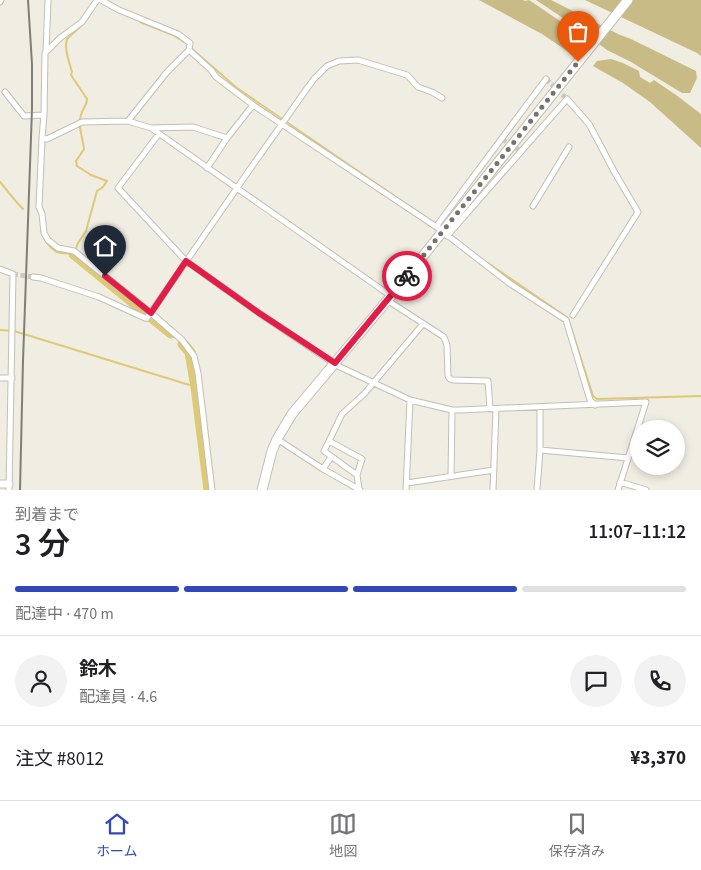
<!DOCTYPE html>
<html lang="ja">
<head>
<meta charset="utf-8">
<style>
	:root { --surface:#fff; --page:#f2f2f2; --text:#202124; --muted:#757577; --line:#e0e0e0; --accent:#3248ba }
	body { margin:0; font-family:"Source Sans 3","Noto Sans JP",sans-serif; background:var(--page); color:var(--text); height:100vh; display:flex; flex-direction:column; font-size:19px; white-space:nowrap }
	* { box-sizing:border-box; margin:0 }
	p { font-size:16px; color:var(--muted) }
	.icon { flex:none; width:28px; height:28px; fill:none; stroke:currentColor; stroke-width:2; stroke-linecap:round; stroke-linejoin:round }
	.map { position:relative; height:490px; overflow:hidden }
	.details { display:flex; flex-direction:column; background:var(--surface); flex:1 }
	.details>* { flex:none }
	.buttons { position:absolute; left:630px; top:420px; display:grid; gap:10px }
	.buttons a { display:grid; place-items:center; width:55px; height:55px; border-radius:50%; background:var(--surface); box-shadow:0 2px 8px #0003; font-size:25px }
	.pin { position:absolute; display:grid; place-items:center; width:42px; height:42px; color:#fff; margin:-51px -21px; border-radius:50% 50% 50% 0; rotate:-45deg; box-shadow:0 0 5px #0007 }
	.pin .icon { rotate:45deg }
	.courier { position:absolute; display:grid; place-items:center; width:50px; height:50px; margin:-25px; border:4px solid #e11d48; border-radius:50%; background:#fff; color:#222; box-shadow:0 1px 6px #0007 }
	.headline em { font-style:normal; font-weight:600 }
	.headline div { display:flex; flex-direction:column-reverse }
	.headline { display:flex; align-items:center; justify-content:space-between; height:85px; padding:0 15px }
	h1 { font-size:32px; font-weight:600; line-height:38px }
	.bar { display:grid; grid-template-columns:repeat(4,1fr); gap:8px 5px; align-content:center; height:60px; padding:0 15px }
	.bar i { height:6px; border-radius:4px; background:var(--line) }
	.bar .on { background:var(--accent) }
	.bar p { grid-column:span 4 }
	.line { display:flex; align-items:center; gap:12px; padding:0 15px; border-top:1px solid var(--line) }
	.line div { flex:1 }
	.round { display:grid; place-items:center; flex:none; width:52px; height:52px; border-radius:26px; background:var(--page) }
	.tab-bar { display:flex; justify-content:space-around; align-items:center; height:70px; border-top:1px solid var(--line); background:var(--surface); font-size:14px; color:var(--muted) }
	.tab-bar a { display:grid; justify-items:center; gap:2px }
	.tab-bar .on { color:var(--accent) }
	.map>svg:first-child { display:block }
</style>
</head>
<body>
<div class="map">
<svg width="701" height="490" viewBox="0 0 701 490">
	<rect width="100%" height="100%" fill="#f0ede2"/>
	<!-- green -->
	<path fill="#c9bb85" d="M479,0H523L525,1L529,0L591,42L583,51L574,46L569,52L567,51L542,34Z
		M536,0H551L620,35L631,39L696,71L697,78L690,93H682L631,62L607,50L572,24Z
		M585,0H701V56L697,53Z
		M611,59L623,63L639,71L640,77L650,83L654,80L676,95L701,114V148L650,102L623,83L593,66L597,61Z"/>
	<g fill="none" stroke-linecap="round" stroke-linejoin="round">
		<!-- stream -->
		<path stroke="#dec976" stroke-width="2" d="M140,22L173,35L187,44
			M191,48L237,88L393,195
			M0,182C7,190 15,201 23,209
			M41,229C42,237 49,248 57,252C61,254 69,253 74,254L78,243L86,231L97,191L103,187L107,181L91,175L77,166L76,161L84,149C83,138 77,125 81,115C82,109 87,106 87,99L71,75L72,72C69,61 64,49 67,39L83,24
			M488,263L568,318L593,396L597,399L701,396
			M0,330L14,331L196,387"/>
		<!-- river -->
		<path stroke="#dec976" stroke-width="11" d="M74,254L171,333
			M183,344L190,352L196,387L209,490"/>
		<!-- minor-tunnel -->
		<path stroke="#cac8be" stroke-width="5" stroke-dasharray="5 2.5" stroke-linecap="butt" d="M546,79L567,99
			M502,139L522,152
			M13,274L33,277"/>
		<!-- minor casing -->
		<g stroke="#c2bfb4" stroke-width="7">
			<path id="minor" d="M48,0L46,51L45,53L44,115L42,138L47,139L82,122L128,121L151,128L391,296
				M101,0L119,10L178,34L190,43L189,50L167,72L128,121
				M0,2L1,0
				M189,50L211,70L216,77L253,105L438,228L509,283L566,320L590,400L595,405
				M47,51L60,38L82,22L97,0
				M5,92L24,116L44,115
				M151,128L193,127L227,138
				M158,135L118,188L186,261L259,313L338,366L410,400L452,410H460L646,402L618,490
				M42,138L39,207L42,214L44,233L48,240L58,248L74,251L151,313L182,340L194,356L198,373L212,490
				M207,168L227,138L253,105
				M533,206L569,147
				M438,228V224L546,79
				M447,236L567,99L589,124L615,173L638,212L573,315
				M0,269L13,274L9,490
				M33,277L41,278L99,297L145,318
				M387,300L444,337L447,345L448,376L450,379L453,380L488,381L490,409
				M147,318L248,172L308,87L314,79L327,66L339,61L358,60L407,75L418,87L432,92L442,98
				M0,378H12
				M277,439L323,469L360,490
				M329,441L342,414L364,394L423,324
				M540,450L628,458
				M323,469L331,457
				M357,475L362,459L329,441L324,451L357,475L359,489
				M451,476L452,410
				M620,482L646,490
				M407,483L494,470
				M406,490L410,400
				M493,490L496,409
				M537,490L540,450V407"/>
		</g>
		<!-- tertiary casing -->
		<g stroke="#c2bfb4" stroke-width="9">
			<path id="tertiary" d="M0,484H9"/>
		</g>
		<!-- primary casing -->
		<g stroke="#c2bfb4" stroke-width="11">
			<path id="primary" d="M262,490L272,451L277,439L292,414L391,296L628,0"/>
		</g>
		<!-- minor -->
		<use href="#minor" stroke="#fff" stroke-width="5"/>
		<!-- tertiary -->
		<use href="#tertiary" stroke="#fff" stroke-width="7"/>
		<!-- primary -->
		<use href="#primary" stroke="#fff" stroke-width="9"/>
		<!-- rail -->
		<path stroke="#807f77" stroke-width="2" d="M20,490L23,361L32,109V64L28,0"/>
	</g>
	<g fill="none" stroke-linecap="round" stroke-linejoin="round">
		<!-- done -->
		<path stroke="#75736c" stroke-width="5" stroke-dasharray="0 9" d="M407,276L578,62"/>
		<!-- route -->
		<path stroke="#e11d48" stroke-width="6" d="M105,276L151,313L186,261L259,313L335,363L407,276"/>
	</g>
</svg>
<div class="buttons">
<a><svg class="icon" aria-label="layers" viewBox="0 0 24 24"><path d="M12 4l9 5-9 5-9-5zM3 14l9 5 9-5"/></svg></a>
</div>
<div class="pin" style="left:578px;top:62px;background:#ea580c"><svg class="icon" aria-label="bag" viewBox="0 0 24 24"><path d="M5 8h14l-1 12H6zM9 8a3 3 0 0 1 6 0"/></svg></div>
<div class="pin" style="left:105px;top:276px;background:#1f2937"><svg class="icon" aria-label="home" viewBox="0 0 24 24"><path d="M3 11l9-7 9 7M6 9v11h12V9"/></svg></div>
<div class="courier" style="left:407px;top:276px"><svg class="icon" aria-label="bike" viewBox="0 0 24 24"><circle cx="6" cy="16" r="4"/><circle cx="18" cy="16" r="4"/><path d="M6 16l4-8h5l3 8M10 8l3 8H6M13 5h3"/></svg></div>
</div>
<section class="details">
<div class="headline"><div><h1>3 分</h1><p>到着まで</p></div><em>11:07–11:12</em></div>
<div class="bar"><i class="on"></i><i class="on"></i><i class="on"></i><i></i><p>配達中 · 470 m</p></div>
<div class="line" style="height:90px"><a class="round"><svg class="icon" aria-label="person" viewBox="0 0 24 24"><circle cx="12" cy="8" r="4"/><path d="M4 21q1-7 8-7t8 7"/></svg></a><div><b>鈴木</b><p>配達員 · 4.6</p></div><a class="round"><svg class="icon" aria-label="chat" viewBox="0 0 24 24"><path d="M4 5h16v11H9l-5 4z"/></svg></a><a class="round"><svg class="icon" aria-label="phone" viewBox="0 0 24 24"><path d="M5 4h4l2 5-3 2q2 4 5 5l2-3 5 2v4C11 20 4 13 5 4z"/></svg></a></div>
<div class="line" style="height:65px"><div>注文 #8012</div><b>¥3,370</b></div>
</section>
<nav class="tab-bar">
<a class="on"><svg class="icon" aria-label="home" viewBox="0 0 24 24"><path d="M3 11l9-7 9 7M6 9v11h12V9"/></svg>ホーム</a>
<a><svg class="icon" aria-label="map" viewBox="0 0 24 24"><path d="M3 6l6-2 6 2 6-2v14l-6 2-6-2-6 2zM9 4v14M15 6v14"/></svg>地図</a>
<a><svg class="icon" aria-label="saved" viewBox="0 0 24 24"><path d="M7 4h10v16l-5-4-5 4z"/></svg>保存済み</a>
</nav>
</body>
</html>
